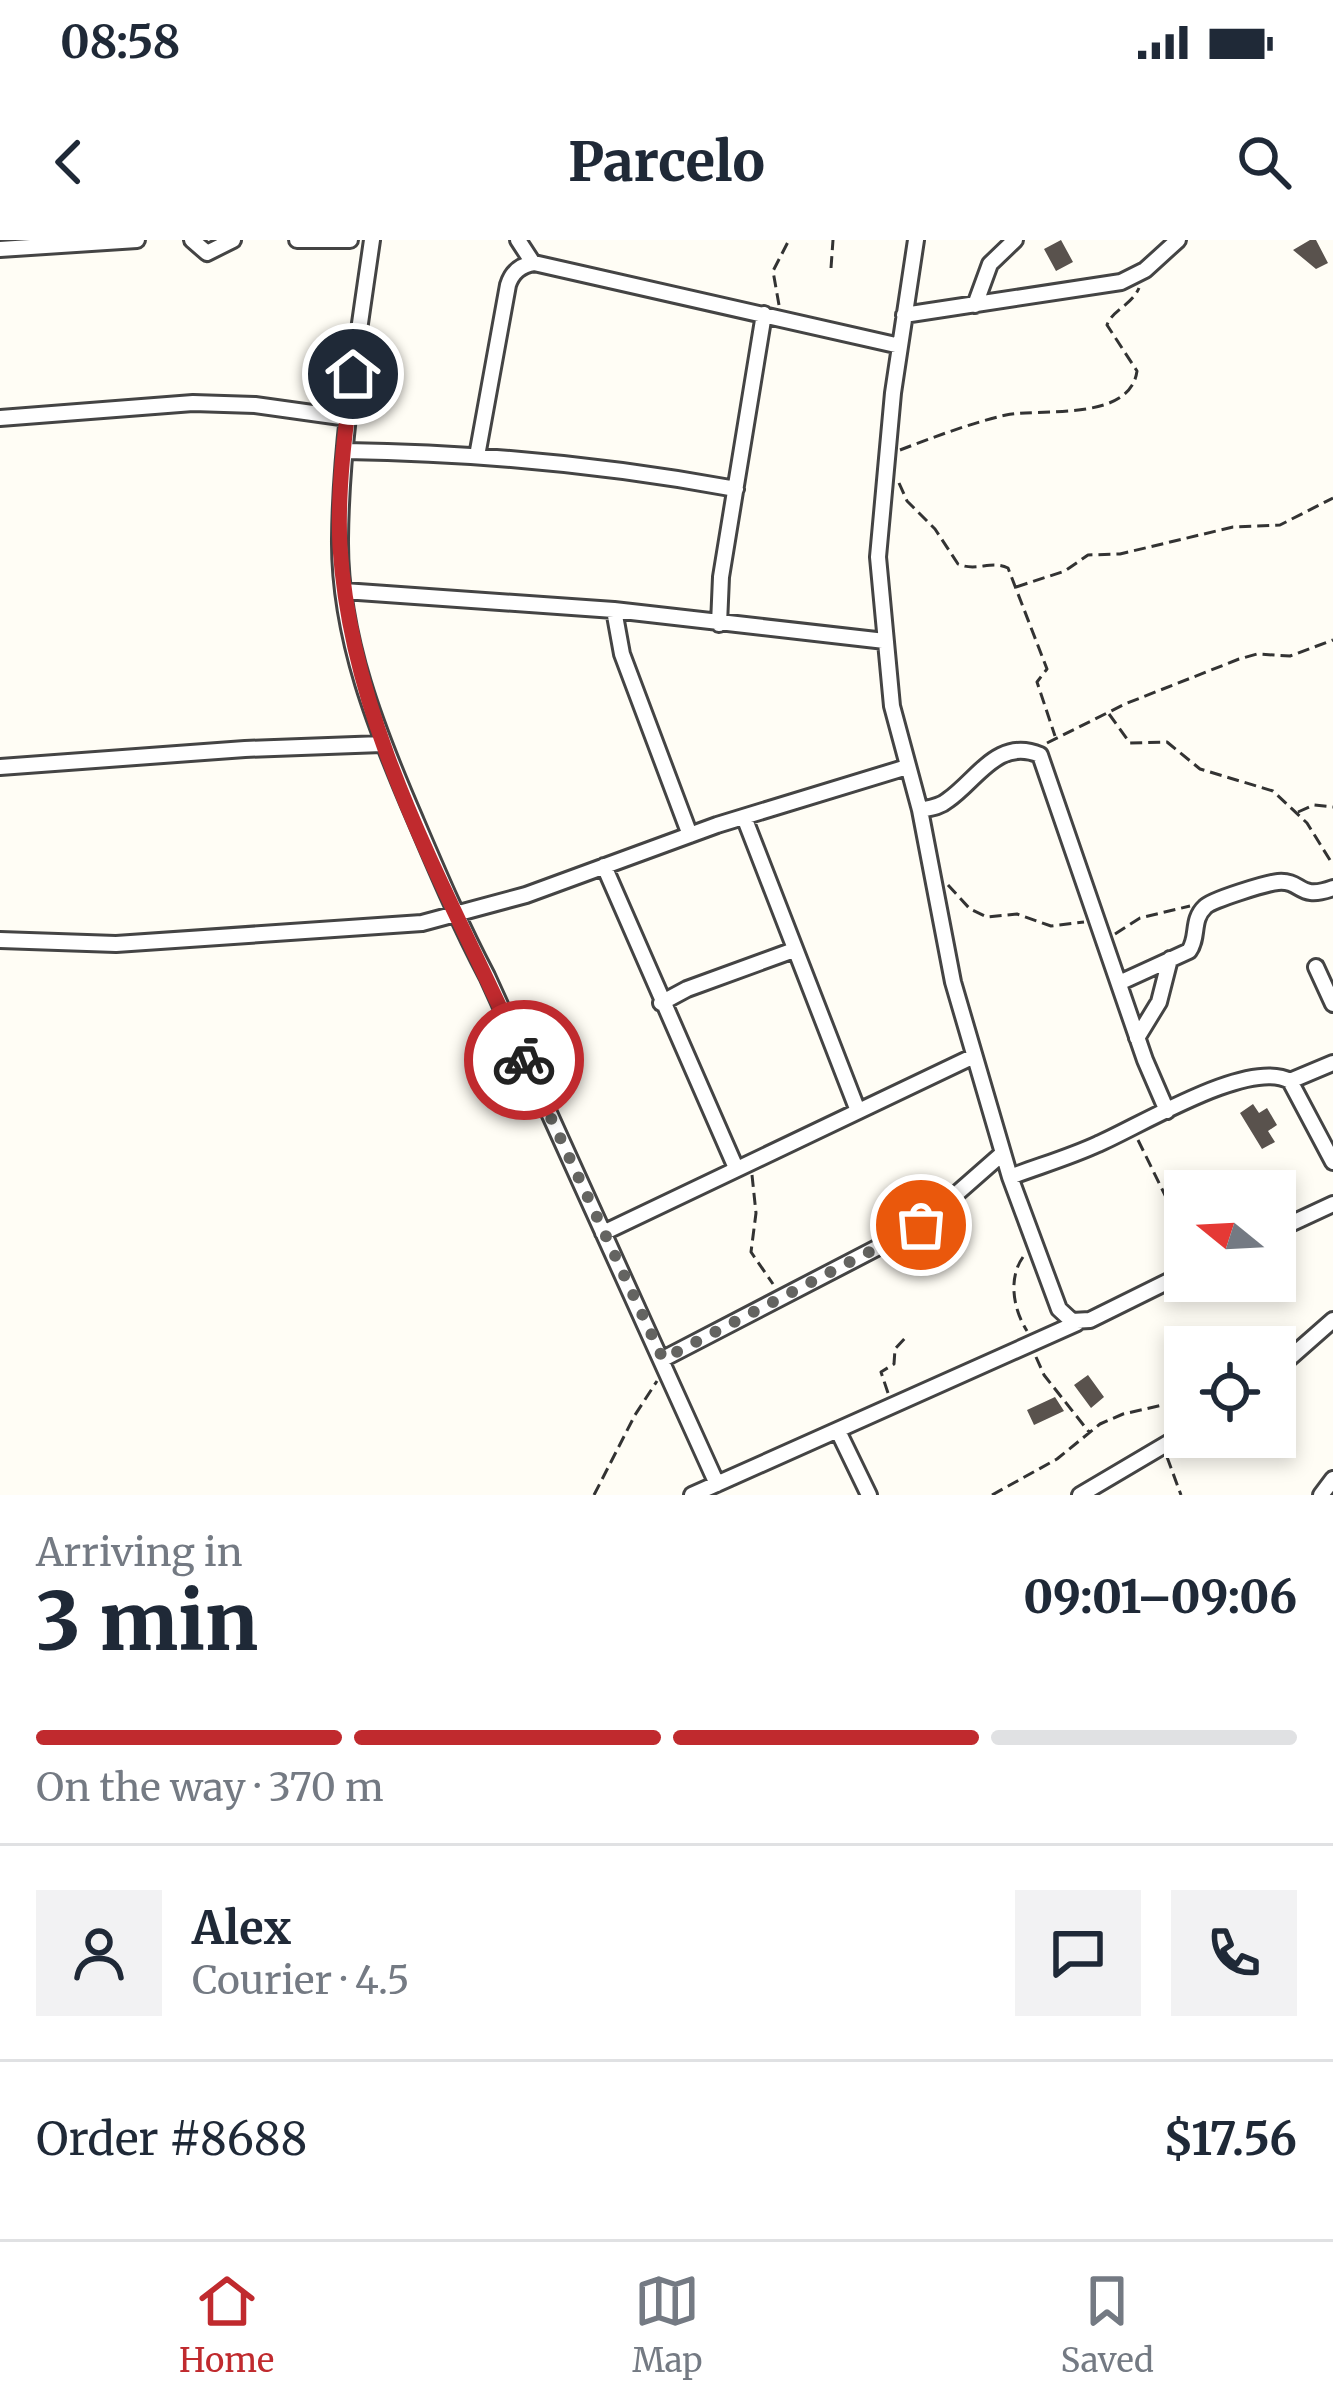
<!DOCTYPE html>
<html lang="en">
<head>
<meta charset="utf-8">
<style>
	:root { --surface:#fff; --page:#f2f2f3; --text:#1f2937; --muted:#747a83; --line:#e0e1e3; --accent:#c02a2e }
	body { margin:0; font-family:Merriweather,serif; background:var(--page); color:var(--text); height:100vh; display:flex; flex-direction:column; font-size:45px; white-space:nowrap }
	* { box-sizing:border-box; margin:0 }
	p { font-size:39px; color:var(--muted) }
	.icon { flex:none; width:66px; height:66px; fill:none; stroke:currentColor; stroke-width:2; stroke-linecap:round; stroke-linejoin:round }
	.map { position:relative; height:1255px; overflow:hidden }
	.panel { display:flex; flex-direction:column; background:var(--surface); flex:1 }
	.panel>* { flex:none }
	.needle { width:78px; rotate:288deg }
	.buttons { position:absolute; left:1164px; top:930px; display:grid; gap:24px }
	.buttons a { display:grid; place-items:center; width:132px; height:132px; border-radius:0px; background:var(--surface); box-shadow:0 6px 18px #0003; font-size:60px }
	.pin { position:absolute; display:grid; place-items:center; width:102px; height:102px; color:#fff; margin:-51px; border:6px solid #fff; border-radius:50%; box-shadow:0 3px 12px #0007 }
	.courier { position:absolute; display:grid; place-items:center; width:120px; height:120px; margin:-60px; border:9px solid #c02a2e; border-radius:50%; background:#fff; color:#222; box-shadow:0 3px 15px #0007 }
	.overview em { font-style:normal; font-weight:800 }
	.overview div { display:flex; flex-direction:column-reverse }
	.overview { display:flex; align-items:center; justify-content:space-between; height:204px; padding:0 36px }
	h1 { font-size:78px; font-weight:800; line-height:90px }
	.bar { display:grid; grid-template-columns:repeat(4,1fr); gap:18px 12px; align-content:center; height:144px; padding:0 36px }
	.bar i { height:15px; border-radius:9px; background:var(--line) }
	.bar .selected { background:var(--accent) }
	.bar p { grid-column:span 4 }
	.line { display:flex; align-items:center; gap:30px; padding:0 36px; border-top:3px solid var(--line) }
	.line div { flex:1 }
	.round { display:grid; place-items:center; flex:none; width:126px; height:126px; border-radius:0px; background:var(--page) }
	.status { display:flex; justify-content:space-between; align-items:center; height:84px; padding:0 60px; background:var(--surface); direction:ltr }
	.status svg { height:33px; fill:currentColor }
	header { display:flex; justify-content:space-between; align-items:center; height:156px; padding:0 36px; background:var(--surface); font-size:54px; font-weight:800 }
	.menu { display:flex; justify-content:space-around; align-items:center; height:168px; border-top:3px solid var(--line); background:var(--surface); font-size:33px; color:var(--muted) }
	.menu a { display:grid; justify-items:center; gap:6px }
	.menu .selected { color:var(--accent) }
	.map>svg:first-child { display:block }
</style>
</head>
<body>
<div class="status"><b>08:58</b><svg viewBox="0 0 49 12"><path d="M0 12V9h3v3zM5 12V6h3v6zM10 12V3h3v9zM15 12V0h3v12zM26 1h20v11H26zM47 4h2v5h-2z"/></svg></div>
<header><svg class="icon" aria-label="back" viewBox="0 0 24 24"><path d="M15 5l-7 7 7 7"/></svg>Parcelo<svg class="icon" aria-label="search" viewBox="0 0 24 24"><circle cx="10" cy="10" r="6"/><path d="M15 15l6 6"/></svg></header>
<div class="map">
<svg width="1333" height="1255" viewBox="0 0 1333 1255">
	<rect width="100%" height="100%" fill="#fffdf5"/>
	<!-- building -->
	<path fill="#59524d" d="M1061,0L1073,22L1056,31L1044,9Z
		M1310,0H1316L1328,23L1316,29L1293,10Z
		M1253,864L1259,873L1267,868L1277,885L1268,891L1275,902L1262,909L1240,873Z
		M1088,1135L1104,1157L1091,1168L1074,1145Z
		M1055,1157L1064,1171L1034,1185L1027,1170Z"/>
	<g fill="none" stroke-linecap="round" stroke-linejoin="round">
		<!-- minor casing -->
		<g stroke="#444" stroke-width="20">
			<path id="minor" d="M192,0L207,13L233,0
				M297,0H350
				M372,0C358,99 341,199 340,299C339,397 377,491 415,579C438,633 460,685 487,736L717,1244
				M518,0L533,23
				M916,0L893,153L878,317L892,466L920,570L953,742L1010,937L1059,1069L1072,1081L1090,1080L1185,1033
				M0,9L137,0
				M975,65L990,24L1015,0
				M904,75L1121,42L1145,30L1178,0
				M0,178L193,163L255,165L348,178
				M346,211C477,213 607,225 736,249
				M477,216L508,45C512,32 521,25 534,23L900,106
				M344,351L614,370L885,401
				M614,370L622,414L690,595
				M719,384L721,337L764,74
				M0,527L245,509L382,504
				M920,570C930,568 940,567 948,560C977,540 998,497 1040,515L1145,820L1167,871
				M744,577L858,871
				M604,626L736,928
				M0,700L116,704L422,683L526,655L717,585L907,527
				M1316,727L1333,764
				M1119,743L1189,711C1199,697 1191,680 1205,667C1211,660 1267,643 1278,642C1303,640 1298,661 1333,648
				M661,763L687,749L794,710
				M1137,798L1159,762L1170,719
				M1290,841L1333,823
				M1010,937C1039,926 1070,917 1098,904C1140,886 1249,818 1290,841L1333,922
				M1275,991L1333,964
				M603,993L972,817
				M663,1119L921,985L1003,913
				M1275,1131L1333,1080
				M838,1191L869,1255
				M692,1255L1077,1083
				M1080,1255L1185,1193
				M1321,1255L1333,1239"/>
		</g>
		<!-- path -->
		<path stroke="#333" stroke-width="3" stroke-dasharray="12 6" stroke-linecap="butt" d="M831,28L833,0
			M779,65L773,31L789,0
			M900,210C934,197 971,183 1006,175C1042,168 1130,182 1137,131L1107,85C1113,69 1131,66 1139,48
			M899,243L907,261L935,289L958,324C976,332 991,320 1008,328L1047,429L1037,442L1055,496
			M1016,347L1065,331L1088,315L1120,314L1233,287L1280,285L1333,258
			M1109,474L1130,503L1167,502L1200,529L1273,551L1307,583L1333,625
			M1047,503L1125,464L1239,419L1257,414L1290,416L1333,400
			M1298,572L1314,565L1333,567
			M948,645L970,669L987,677L1017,674L1051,686L1084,682
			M1115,694L1140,678L1190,666
			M1138,900L1185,996
			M752,935L756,973L751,1012L773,1044
			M1023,1017C1008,1038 1013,1069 1027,1091
			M1036,1117L1044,1135L1089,1192
			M888,1153L881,1132L894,1124L895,1109L908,1095
			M1167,1217L1181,1255
			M594,1255L635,1175L657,1141
			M992,1255L1057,1219L1100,1184L1123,1174L1185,1160"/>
		<!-- minor -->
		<use href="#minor" stroke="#fff" stroke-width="14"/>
	</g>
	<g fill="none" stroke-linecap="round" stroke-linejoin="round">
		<!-- done -->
		<path stroke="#646461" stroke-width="12" stroke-dasharray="0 21.6" d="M524,820L663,1119L921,985"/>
		<!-- route -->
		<path stroke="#c02a2e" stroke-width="15" d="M353,134C345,189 337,252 340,307C352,492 451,655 524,820"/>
	</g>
</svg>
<div class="buttons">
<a><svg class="needle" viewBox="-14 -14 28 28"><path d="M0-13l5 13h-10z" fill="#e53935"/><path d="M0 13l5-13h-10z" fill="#747a83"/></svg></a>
<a><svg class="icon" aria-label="locate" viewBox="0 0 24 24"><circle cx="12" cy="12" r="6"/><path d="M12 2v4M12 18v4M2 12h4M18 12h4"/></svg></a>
</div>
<div class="pin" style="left:921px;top:985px;background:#ea580c"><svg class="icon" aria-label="bag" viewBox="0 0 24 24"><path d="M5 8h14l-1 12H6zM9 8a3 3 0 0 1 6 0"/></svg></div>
<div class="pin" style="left:353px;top:134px;background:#1f2937"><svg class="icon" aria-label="home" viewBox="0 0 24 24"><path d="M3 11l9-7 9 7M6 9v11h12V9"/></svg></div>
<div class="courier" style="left:524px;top:820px"><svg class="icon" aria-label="bike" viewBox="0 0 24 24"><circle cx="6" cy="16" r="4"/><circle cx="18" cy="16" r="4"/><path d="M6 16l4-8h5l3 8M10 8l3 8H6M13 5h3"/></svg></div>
</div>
<section class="panel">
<div class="overview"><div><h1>3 min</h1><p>Arriving in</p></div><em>09:01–09:06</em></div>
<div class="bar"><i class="selected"></i><i class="selected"></i><i class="selected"></i><i></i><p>On the way · 370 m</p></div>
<div class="line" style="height:216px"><a class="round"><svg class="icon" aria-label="person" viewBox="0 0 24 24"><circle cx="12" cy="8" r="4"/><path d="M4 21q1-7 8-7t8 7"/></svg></a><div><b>Alex</b><p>Courier · 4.5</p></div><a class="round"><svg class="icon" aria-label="chat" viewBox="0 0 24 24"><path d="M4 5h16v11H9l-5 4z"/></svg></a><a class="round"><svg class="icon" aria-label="phone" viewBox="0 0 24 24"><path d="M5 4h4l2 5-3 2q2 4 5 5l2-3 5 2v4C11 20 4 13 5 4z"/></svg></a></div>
<div class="line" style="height:156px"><div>Order #8688</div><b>$17.56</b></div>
</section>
<nav class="menu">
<a class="selected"><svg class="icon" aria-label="home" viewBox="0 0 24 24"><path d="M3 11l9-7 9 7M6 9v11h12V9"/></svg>Home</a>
<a><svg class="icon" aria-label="map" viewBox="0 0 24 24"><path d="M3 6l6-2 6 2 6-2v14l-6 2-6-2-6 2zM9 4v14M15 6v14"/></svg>Map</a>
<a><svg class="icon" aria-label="saved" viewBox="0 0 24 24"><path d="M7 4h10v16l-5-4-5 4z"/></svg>Saved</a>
</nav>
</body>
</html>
